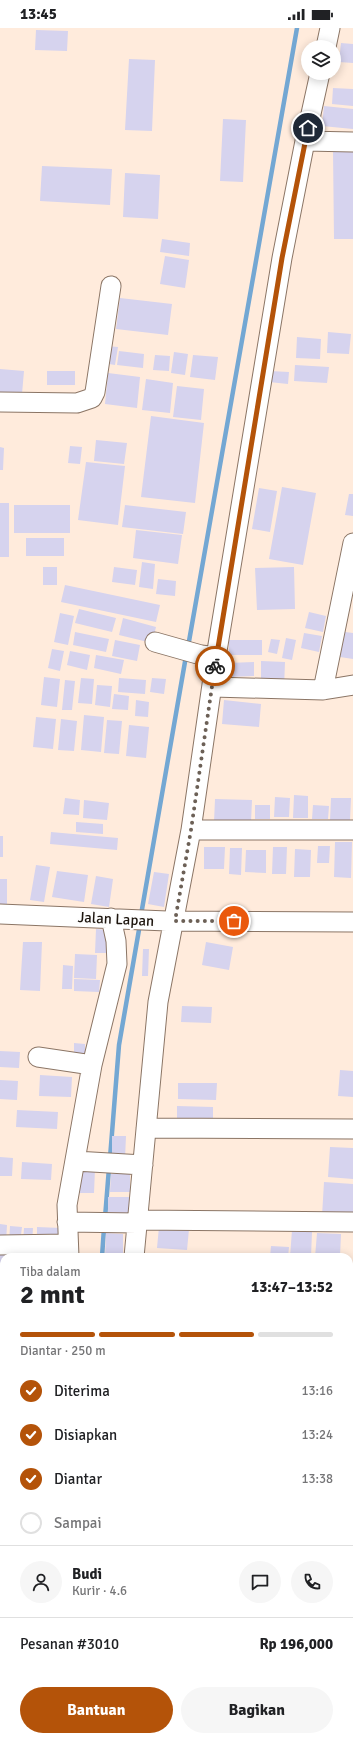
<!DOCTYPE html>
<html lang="id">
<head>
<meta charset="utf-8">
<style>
	:root { --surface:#fff; --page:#f6f6f6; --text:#202124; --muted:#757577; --line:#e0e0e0; --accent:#b45309 }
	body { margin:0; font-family:Signika,sans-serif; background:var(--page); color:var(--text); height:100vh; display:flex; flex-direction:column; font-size:15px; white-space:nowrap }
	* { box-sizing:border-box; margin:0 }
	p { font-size:13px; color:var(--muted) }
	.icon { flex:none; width:22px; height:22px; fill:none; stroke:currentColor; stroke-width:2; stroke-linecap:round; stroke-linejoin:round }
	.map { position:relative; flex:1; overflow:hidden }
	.side { position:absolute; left:0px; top:1225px; width:353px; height:488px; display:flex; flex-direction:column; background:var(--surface); border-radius:12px 12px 0 0; box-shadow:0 2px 10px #0003 }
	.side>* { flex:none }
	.tools { position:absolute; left:301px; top:12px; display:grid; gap:8px }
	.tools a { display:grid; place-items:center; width:40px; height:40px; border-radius:50%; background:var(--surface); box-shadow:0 2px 10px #0003; font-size:20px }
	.pin { position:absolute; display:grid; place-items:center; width:34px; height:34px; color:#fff; margin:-17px; border:2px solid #fff; border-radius:50%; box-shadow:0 1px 4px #0007 }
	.courier { position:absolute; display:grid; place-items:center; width:40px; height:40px; margin:-20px; border:3px solid #b45309; border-radius:50%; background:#fff; color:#222; box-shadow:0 1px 5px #0007 }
	.overview em { font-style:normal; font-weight:800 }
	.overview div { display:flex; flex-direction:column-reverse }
	.overview { display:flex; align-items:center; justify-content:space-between; height:68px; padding:0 20px }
	h1 { font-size:26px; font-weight:800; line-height:30px }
	.bar { display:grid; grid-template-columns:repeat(4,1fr); gap:6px 4px; align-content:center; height:48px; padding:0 20px }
	.bar i { height:5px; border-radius:3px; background:var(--line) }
	.bar .current { background:var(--accent) }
	.bar p { grid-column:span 4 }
	.line { display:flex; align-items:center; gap:10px; padding:0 20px; border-top:1px solid var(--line) }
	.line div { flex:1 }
	.round { display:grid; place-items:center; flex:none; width:42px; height:42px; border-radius:21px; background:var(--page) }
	ol { padding:0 20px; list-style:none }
	li { display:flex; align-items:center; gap:12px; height:44px }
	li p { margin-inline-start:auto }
	li .icon { padding:4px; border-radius:50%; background:var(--accent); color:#fff; stroke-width:4 }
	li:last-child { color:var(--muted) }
	li i { width:22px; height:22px; border:2px solid var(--line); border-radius:50% }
	.button { display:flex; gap:8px; margin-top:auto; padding:8px 20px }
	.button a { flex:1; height:46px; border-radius:24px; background:var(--accent); color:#fff; font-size:16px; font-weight:800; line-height:46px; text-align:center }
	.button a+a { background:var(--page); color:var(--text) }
	.status { display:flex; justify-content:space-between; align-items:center; height:28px; padding:0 20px; background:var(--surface); direction:ltr }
	.status svg { height:11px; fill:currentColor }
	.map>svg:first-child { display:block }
</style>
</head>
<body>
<div class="status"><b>13:45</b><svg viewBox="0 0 49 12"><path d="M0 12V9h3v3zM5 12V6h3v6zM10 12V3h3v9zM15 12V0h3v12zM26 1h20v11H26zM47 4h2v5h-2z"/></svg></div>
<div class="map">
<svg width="353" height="1713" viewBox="0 0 353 1713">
	<rect width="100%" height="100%" fill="#ffebdc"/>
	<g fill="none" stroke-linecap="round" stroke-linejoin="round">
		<!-- stream -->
		<path stroke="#73a7d3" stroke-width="4.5" d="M188,619L297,0
			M141,887L186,628
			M110,1130L119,1017L140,896
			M105,1190L109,1140
			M102,1229L104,1200
			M47,1713L48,1709"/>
	</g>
	<!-- building -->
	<path fill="#d6d3ee" d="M36,2L68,3L67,23L35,22Z
		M341,15L353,16V35L339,34Z
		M129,31L155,32L152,103L125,102Z
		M333,60L353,61V78L332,76Z
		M324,78L353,81V101L322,98Z
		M223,91L246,92L243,154L220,153Z
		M333,123H353V211H334Z
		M42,138L112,141L110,177L40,173Z
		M125,145L160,147L158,191L123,189Z
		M162,211L190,215L189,228L160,224Z
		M165,228L189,232L185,260L160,256Z
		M120,270L172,276L168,307L116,301Z
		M328,304L351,306L349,326L327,325Z
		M297,309L321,311L320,331L296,330Z
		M106,318L118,319L115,337L103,335Z
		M119,323L144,326L143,340L117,337Z
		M174,324L188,326L185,347L171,345Z
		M155,327L170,328L169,343L153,342Z
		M193,327L218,329L215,352L190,349Z
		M295,337L329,339L327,355L294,353Z
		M0,341L24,343L22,366L0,365Z
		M47,343H75V357H47Z
		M270,343L289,344L288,356L269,354Z
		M108,345L140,349L137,380L105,376Z
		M146,351L173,355L170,385L142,382Z
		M177,358L204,361L201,392L173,389Z
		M151,388L204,395L195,475L141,469Z
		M96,412L127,415L124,436L94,433Z
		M70,418L82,419L80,436L68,435Z
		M0,419L4,420L3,442H0Z
		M86,434L125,438L118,497L78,492Z
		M282,459L316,465L303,537L269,531Z
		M259,460L277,463L270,504L252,501Z
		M349,466H353V488L345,487Z
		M0,475H9V529H0Z
		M14,477H70V505H14Z
		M125,477L186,484L183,506L122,499Z
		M136,502L182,507L178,536L133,530Z
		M26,510H64V528H26Z
		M142,534L155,536L153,561L139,559Z
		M43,539H57V557H43Z
		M114,539L137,542L135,557L112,554Z
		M294,539L295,581L257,582L255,540Z
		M158,551L176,553L175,568L156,566Z
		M65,557L160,577L156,594L61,574Z
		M79,581L116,590L112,604L75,595Z
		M309,584L326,588L323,604L305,600Z
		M60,585L74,588L68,617L54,614Z
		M123,590L156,599L152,615L119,607Z
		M75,604L109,611L106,624L73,617Z
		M345,604L353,605V631L340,629Z
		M304,605L322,608L319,624L301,620Z
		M286,610L296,612L292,632L282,630Z
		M271,611L280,612L277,626L268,624Z
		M115,612L140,617L137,633L112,628Z
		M229,612H262V627H229Z
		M52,621L64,623L60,643L48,640Z
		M70,623L90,627L87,642L67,637Z
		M96,627L124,632L121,646L94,640Z
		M261,633L285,634L284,660L261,659Z
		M254,634V648L229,649L228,635Z
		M44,649L60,651L57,679L41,677Z
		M81,650L94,651L92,676L78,675Z
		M119,650L146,652L145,666L118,664Z
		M152,650L166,651L164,666L150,664Z
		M65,652L75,653L72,682H62Z
		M97,657L112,658L110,679L95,677Z
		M114,666L129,668L128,682L112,681Z
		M136,672L149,674L148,689L135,688Z
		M224,672L261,676L259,699L222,696Z
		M84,687L104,689L101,724L81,722Z
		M36,689L56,691L53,721L33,719Z
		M61,691L77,693L74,723L58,722Z
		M107,692L122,693L119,726L104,725Z
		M129,697L149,699L146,730L126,728Z
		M294,767L308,768V790H293Z
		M275,769L290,770L289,789H274Z
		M65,770L80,772L79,787L63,786Z
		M331,770H351L350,793H330Z
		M215,771L252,772L251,795L214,794Z
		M84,772L109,775L107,792L83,790Z
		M255,777H270V791H255Z
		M313,777L329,778L328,791H312Z
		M76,794L103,796V806L76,804Z
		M51,804L118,810L117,822L50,816Z
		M0,808H3V829H0Z
		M335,814H352L351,850L334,849Z
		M318,818H330L329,835H317Z
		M204,819H225L224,841H204Z
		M273,819H287L286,846H272Z
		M230,820H242L241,847L229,846Z
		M295,821L311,822L310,849H294Z
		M246,822H266V845L245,844Z
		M36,837L50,839L44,874L30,872Z
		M57,843L88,847L84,874L52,869Z
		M154,844L169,846L164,879L148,876Z
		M96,848L113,851L109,879L91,876Z
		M0,851H7V880H0Z
		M96,901L108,902L107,925H95Z
		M23,914H42L40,963L20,962Z
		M206,914L233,919L229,942L202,937Z
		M143,921H149L148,948H142Z
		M75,926L97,927L96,951L74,950Z
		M63,937L73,938L72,961H62Z
		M74,951L100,952L99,964L74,963Z
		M182,978L212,979L211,995L181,994Z
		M74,1015L85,1016V1027L74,1026Z
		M0,1023L20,1024L19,1040L0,1039Z
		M340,1042L353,1043V1069L338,1068Z
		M40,1047L72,1049L71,1069L39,1068Z
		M0,1052L18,1053L17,1072L0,1071Z
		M178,1055H217L216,1072L178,1071Z
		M177,1078L213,1079V1091L177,1090Z
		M17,1082L58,1084L57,1101L16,1099Z
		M112,1108H126L125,1131L112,1130Z
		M330,1119L353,1120V1151L328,1149Z
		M0,1129L13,1130L12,1148H0Z
		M22,1134L52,1136L51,1152L21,1151Z
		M76,1140L95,1141L94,1165H75Z
		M111,1146H130V1164H110Z
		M324,1154L353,1156V1190L322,1188Z
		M108,1169H129V1189H108Z
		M0,1196L7,1197L6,1214H0Z
		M10,1198L22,1199L20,1215H9Z
		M37,1199L61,1200L60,1214H37Z
		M159,1199L189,1201L187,1222L157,1220Z
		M24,1200H33L32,1215H23Z
		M292,1202L312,1204L311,1229H290Z
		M106,1205L123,1206V1229H105Z
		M317,1205L341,1206L340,1229H315Z
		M271,1218L289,1219L288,1229H270Z
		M0,1225H7V1229H4V1247H0Z
		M11,1225H30V1229H11Z
		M35,1225L64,1227V1229H34Z
		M225,1226L242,1227L241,1229H225Z
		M349,1251H353V1283H349Z
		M0,1258H4V1292H0Z
		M349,1314H353V1351L349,1350Z
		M0,1541H4V1574H0Z
		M0,1597H4V1619H0Z
		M0,1626H4V1639H0Z"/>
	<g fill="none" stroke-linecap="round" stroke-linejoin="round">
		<!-- minor casing -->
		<g stroke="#8b7565" stroke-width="21">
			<path id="minor" d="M326,19L330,0
				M305,113L353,114
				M0,374L77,375L92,370L95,364L111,258
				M155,614L201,627L216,629
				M213,659L323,662L353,657
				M323,662L353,515
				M191,802H353
				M0,886L167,893L353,894
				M38,1029L92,1037
				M146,1100L353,1101
				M75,1133L143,1137
				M137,1192L353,1194
				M67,1194L137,1195
				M0,1217L68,1216
				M69,1229L67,1177L92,1037L117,936L116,913L111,890
				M134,1229L158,974L191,802L216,629L282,230L305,113L320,45
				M349,1293H353
				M0,1297H4
				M349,1553H353
				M24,1713V1709
				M85,1713L86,1709"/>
		</g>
		<!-- minor -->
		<use href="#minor" stroke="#fff" stroke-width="19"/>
	</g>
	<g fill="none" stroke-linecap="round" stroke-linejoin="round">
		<!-- done -->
		<path stroke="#6c6056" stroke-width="4" stroke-dasharray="0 7.2" d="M215,638L191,802L175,893H234"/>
		<!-- route -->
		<path stroke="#b45309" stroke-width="5" d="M215,638L282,230L308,100"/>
	</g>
	<g text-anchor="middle" stroke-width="4" stroke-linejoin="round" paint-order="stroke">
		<!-- street labels -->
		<g font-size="15" fill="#1d150e" stroke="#fdfdfd">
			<text transform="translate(116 891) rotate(3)" y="5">Jalan Lapan</text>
		</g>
	</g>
</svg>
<div class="tools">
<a><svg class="icon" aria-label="layers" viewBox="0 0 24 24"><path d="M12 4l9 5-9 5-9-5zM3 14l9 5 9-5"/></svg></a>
</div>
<div class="pin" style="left:234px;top:893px;background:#ea580c"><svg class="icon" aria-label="bag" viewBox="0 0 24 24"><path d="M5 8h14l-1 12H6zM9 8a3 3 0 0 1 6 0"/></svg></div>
<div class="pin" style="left:308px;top:100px;background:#1f2937"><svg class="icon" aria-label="home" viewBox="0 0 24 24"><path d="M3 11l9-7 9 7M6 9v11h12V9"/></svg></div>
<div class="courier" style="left:215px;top:638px"><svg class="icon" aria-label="bike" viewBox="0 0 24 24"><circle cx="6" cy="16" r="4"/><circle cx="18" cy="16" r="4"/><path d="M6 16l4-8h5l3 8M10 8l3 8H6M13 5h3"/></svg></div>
<section class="side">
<div class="overview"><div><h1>2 mnt</h1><p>Tiba dalam</p></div><em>13:47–13:52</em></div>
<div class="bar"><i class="current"></i><i class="current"></i><i class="current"></i><i></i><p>Diantar · 250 m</p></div>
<ol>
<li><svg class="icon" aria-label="check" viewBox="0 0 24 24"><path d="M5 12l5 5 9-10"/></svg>Diterima<p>13:16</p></li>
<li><svg class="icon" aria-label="check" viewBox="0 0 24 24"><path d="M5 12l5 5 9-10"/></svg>Disiapkan<p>13:24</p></li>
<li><svg class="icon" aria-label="check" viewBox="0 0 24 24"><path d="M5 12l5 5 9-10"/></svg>Diantar<p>13:38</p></li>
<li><i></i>Sampai</li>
</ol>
<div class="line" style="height:72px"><a class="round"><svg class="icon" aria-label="person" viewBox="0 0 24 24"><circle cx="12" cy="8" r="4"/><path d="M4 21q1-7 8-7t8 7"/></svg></a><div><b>Budi</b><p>Kurir · 4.6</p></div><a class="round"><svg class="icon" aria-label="chat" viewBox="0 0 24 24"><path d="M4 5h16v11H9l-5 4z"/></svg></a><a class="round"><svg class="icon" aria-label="phone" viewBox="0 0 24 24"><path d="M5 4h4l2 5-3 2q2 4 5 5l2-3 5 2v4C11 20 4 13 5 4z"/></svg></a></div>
<div class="line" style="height:52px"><div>Pesanan #3010</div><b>Rp 196,000</b></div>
<div class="button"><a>Bantuan</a><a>Bagikan</a></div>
</section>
</div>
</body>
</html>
